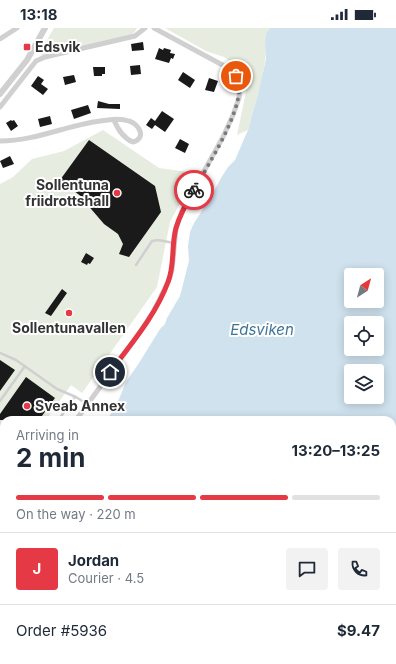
<!DOCTYPE html>
<html lang="en">
<head>
<meta charset="utf-8">
<style>
	:root { --surface:#fff; --page:#f2f2f3; --text:#1f2937; --muted:#747a83; --line:#e0e1e3; --accent:#e63946 }
	body { margin:0; font-family:Inter,sans-serif; background:var(--page); color:var(--text); height:100vh; display:flex; flex-direction:column; font-size:15px; white-space:nowrap }
	* { box-sizing:border-box; margin:0 }
	p { font-size:13px; color:var(--muted) }
	.icon { flex:none; width:22px; height:22px; fill:none; stroke:currentColor; stroke-width:2; stroke-linecap:round; stroke-linejoin:round }
	.map { position:relative; flex:1; overflow:hidden }
	.details { position:absolute; left:0px; top:388px; width:396px; height:248px; display:flex; flex-direction:column; background:var(--surface); border-radius:12px 12px 0 0; box-shadow:0 2px 10px #0003 }
	.details>* { flex:none }
	.needle { width:26px; rotate:36deg }
	.controls { position:absolute; left:344px; top:240px; display:grid; gap:8px }
	.controls a { display:grid; place-items:center; width:40px; height:40px; border-radius:4px; background:var(--surface); box-shadow:0 2px 10px #0003; font-size:20px }
	.pin { position:absolute; display:grid; place-items:center; width:34px; height:34px; color:#fff; margin:-17px; border:2px solid #fff; border-radius:50%; box-shadow:0 1px 4px #0007 }
	.courier { position:absolute; display:grid; place-items:center; width:40px; height:40px; margin:-20px; border:3px solid #e63946; border-radius:50%; background:#fff; color:#222; box-shadow:0 1px 5px #0007 }
	.summary em { font-style:normal; font-weight:700 }
	.summary div { display:flex; flex-direction:column-reverse }
	.summary { display:flex; align-items:center; justify-content:space-between; height:68px; padding:0 16px }
	h1 { font-size:26px; font-weight:700; line-height:30px }
	.bar { display:grid; grid-template-columns:repeat(4,1fr); gap:6px 4px; align-content:center; height:48px; padding:0 16px }
	.bar i { height:5px; border-radius:3px; background:var(--line) }
	.bar .active { background:var(--accent) }
	.bar p { grid-column:span 4 }
	.line { display:flex; align-items:center; gap:10px; padding:0 16px; border-top:1px solid var(--line) }
	.line div { flex:1 }
	.round { display:grid; place-items:center; flex:none; width:42px; height:42px; border-radius:4px; background:var(--page) }
	.status { display:flex; justify-content:space-between; align-items:center; height:28px; padding:0 20px; background:var(--surface); direction:ltr }
	.status svg { height:11px; fill:currentColor }
	.map>svg:first-child { display:block }
</style>
</head>
<body>
<div class="status"><b>13:18</b><svg viewBox="0 0 49 12"><path d="M0 12V9h3v3zM5 12V6h3v6zM10 12V3h3v9zM15 12V0h3v12zM26 1h20v11H26zM47 4h2v5h-2z"/></svg></div>
<div class="map">
<svg width="396" height="636" viewBox="0 0 396 636">
	<rect width="100%" height="100%" fill="#fff"/>
	<!-- green -->
	<path fill="#e6ecdf" d="M54,0H137L134,5L131,7L42,28L40,24Z
		M165,0H270C263,11 267,21 265,33C262,56 255,79 248,102L237,107L246,64L243,46L237,38L224,29L206,23Z
		M103,102L159,140L196,145L170,194L157,259L82,365L71,357L46,392H4V436L0,434V156L13,149L32,131L64,123Z"/>
	<!-- water -->
	<path fill="#cfe2ee" fill-rule="evenodd" d="M270,0H396V636H20L21,632H392V392H106L114,382L115,377L119,371L126,354L139,335L160,301L165,296L167,290L180,268L189,233L188,218L190,204L194,195L211,169L221,150L228,139L235,132L248,102L258,67L266,31L265,15L266,6ZM351,247H377V273H351ZM351,295H377V321H351ZM351,343H377V369H351Z"/>
	<!-- building -->
	<path fill="#1a1a1a" d="M143,14L144,22L132,23L131,16Z
		M159,20L163,22L164,20L171,22L170,25L175,26L173,31L171,30L169,35L155,31Z
		M140,37L141,46L131,47L130,38Z
		M93,39H105V46H102V48H94Z
		M183,44L195,52L190,60L178,52Z
		M74,47L76,54L65,57L63,49Z
		M38,48L44,52L41,56L48,61L43,67L31,58Z
		M209,50L218,53L214,64L205,62Z
		M98,73L109,76H120V81L97,80Z
		M88,77L91,85L74,91L71,82Z
		M162,83L174,91L165,104L155,97L152,101L146,97L151,90L155,93Z
		M50,88L52,96L40,99L38,91Z
		M11,92L12,93L14,92L18,98L11,103L6,95Z
		M180,111L189,116L185,125L175,120Z
		M89,112L155,158L161,184L129,229L119,226L123,216L118,206L104,196L86,175L87,173L60,152Z
		M10,128L14,136L3,140L0,133Z
		M86,225L94,230L90,236L88,235L87,237L81,234Z
		M62,261L67,265L51,288L45,285Z
		M0,332L15,342L0,363Z
		M26,349L55,370L39,392H0V386Z"/>
	<g fill="none" stroke-linecap="round" stroke-linejoin="round">
		<!-- service -->
		<path stroke="#d0d0d0" stroke-width="2.5" d="M136,237L152,213L158,212L174,215
			M0,325L16,332L57,361L76,369L87,376
			M0,373L25,338
			M59,392L71,372L76,369"/>
		<!-- minor -->
		<path stroke="#d0d0d0" stroke-width="5" d="M0,11L17,0
			M0,79L36,33L45,29L135,8L145,0
			M0,113C38,113 71,95 108,92C114,91 123,91 129,93C139,96 147,110 133,114C123,110 118,102 114,92
			M76,392L138,307L153,284L168,254L172,242L176,200L182,183L223,109L233,87L239,70L240,58L236,48L228,40L154,0
			M0,593L4,586"/>
		<!-- tertiary -->
		<path stroke="#d0d0d0" stroke-width="6" d="M0,66L27,32L45,0"/>
	</g>
	<g fill="none" stroke-linecap="round" stroke-linejoin="round">
		<!-- done -->
		<path stroke="#7a7a7a" stroke-width="4" stroke-dasharray="0 7.2" d="M194,162C208,137 240,87 239,60C239,56 237,51 236,48"/>
		<!-- route -->
		<path stroke="#e63946" stroke-width="5" d="M110,344C131,316 156,287 168,254C175,237 171,218 176,200C180,186 187,174 194,162"/>
	</g>
	<!-- markers -->
	<g fill="#e63946" stroke="#fff" stroke-width="1.5">
		<rect x="23" y="15" width="8" height="8" rx="2"/>
		<circle cx="117" cy="165" r="4"/>
		<circle cx="69" cy="285" r="4"/>
		<circle cx="27" cy="378" r="4"/>
	</g>
	<g text-anchor="middle" stroke-width="4" stroke-linejoin="round" paint-order="stroke">
		<!-- poi labels -->
		<g font-size="14" font-weight="bold" fill="#333" stroke="#fff" text-anchor="start">
			<text x="35" y="24">Edsvik</text>
			<text x="109" y="162" text-anchor="end">Sollentuna<tspan x="109" dy="16">friidrottshall</tspan></text>
			<text x="69" y="305" text-anchor="middle">Sollentunavallen</text>
			<text x="35" y="383">Sveab Annex</text>
		</g>
		<!-- water labels -->
		<g font-size="15" font-style="italic" fill="#3f7597" stroke="#fff">
			<text x="262" y="307">Edsviken</text>
		</g>
	</g>
</svg>
<div class="controls">
<a><svg class="needle" viewBox="-14 -14 28 28"><path d="M0-13l5 13h-10z" fill="#e53935"/><path d="M0 13l5-13h-10z" fill="#747a83"/></svg></a>
<a><svg class="icon" aria-label="locate" viewBox="0 0 24 24"><circle cx="12" cy="12" r="6"/><path d="M12 2v4M12 18v4M2 12h4M18 12h4"/></svg></a>
<a><svg class="icon" aria-label="layers" viewBox="0 0 24 24"><path d="M12 4l9 5-9 5-9-5zM3 14l9 5 9-5"/></svg></a>
</div>
<div class="pin" style="left:236px;top:48px;background:#ea580c"><svg class="icon" aria-label="bag" viewBox="0 0 24 24"><path d="M5 8h14l-1 12H6zM9 8a3 3 0 0 1 6 0"/></svg></div>
<div class="pin" style="left:110px;top:344px;background:#1f2937"><svg class="icon" aria-label="home" viewBox="0 0 24 24"><path d="M3 11l9-7 9 7M6 9v11h12V9"/></svg></div>
<div class="courier" style="left:194px;top:162px"><svg class="icon" aria-label="bike" viewBox="0 0 24 24"><circle cx="6" cy="16" r="4"/><circle cx="18" cy="16" r="4"/><path d="M6 16l4-8h5l3 8M10 8l3 8H6M13 5h3"/></svg></div>
<section class="details">
<div class="summary"><div><h1>2 min</h1><p>Arriving in</p></div><em>13:20–13:25</em></div>
<div class="bar"><i class="active"></i><i class="active"></i><i class="active"></i><i></i><p>On the way · 220 m</p></div>
<div class="line" style="height:72px"><b class="round" style="background:var(--accent);color:#fff">J</b><div><b>Jordan</b><p>Courier · 4.5</p></div><a class="round"><svg class="icon" aria-label="chat" viewBox="0 0 24 24"><path d="M4 5h16v11H9l-5 4z"/></svg></a><a class="round"><svg class="icon" aria-label="phone" viewBox="0 0 24 24"><path d="M5 4h4l2 5-3 2q2 4 5 5l2-3 5 2v4C11 20 4 13 5 4z"/></svg></a></div>
<div class="line" style="height:52px"><div>Order #5936</div><b>$9.47</b></div>
</section>
</div>
</body>
</html>
